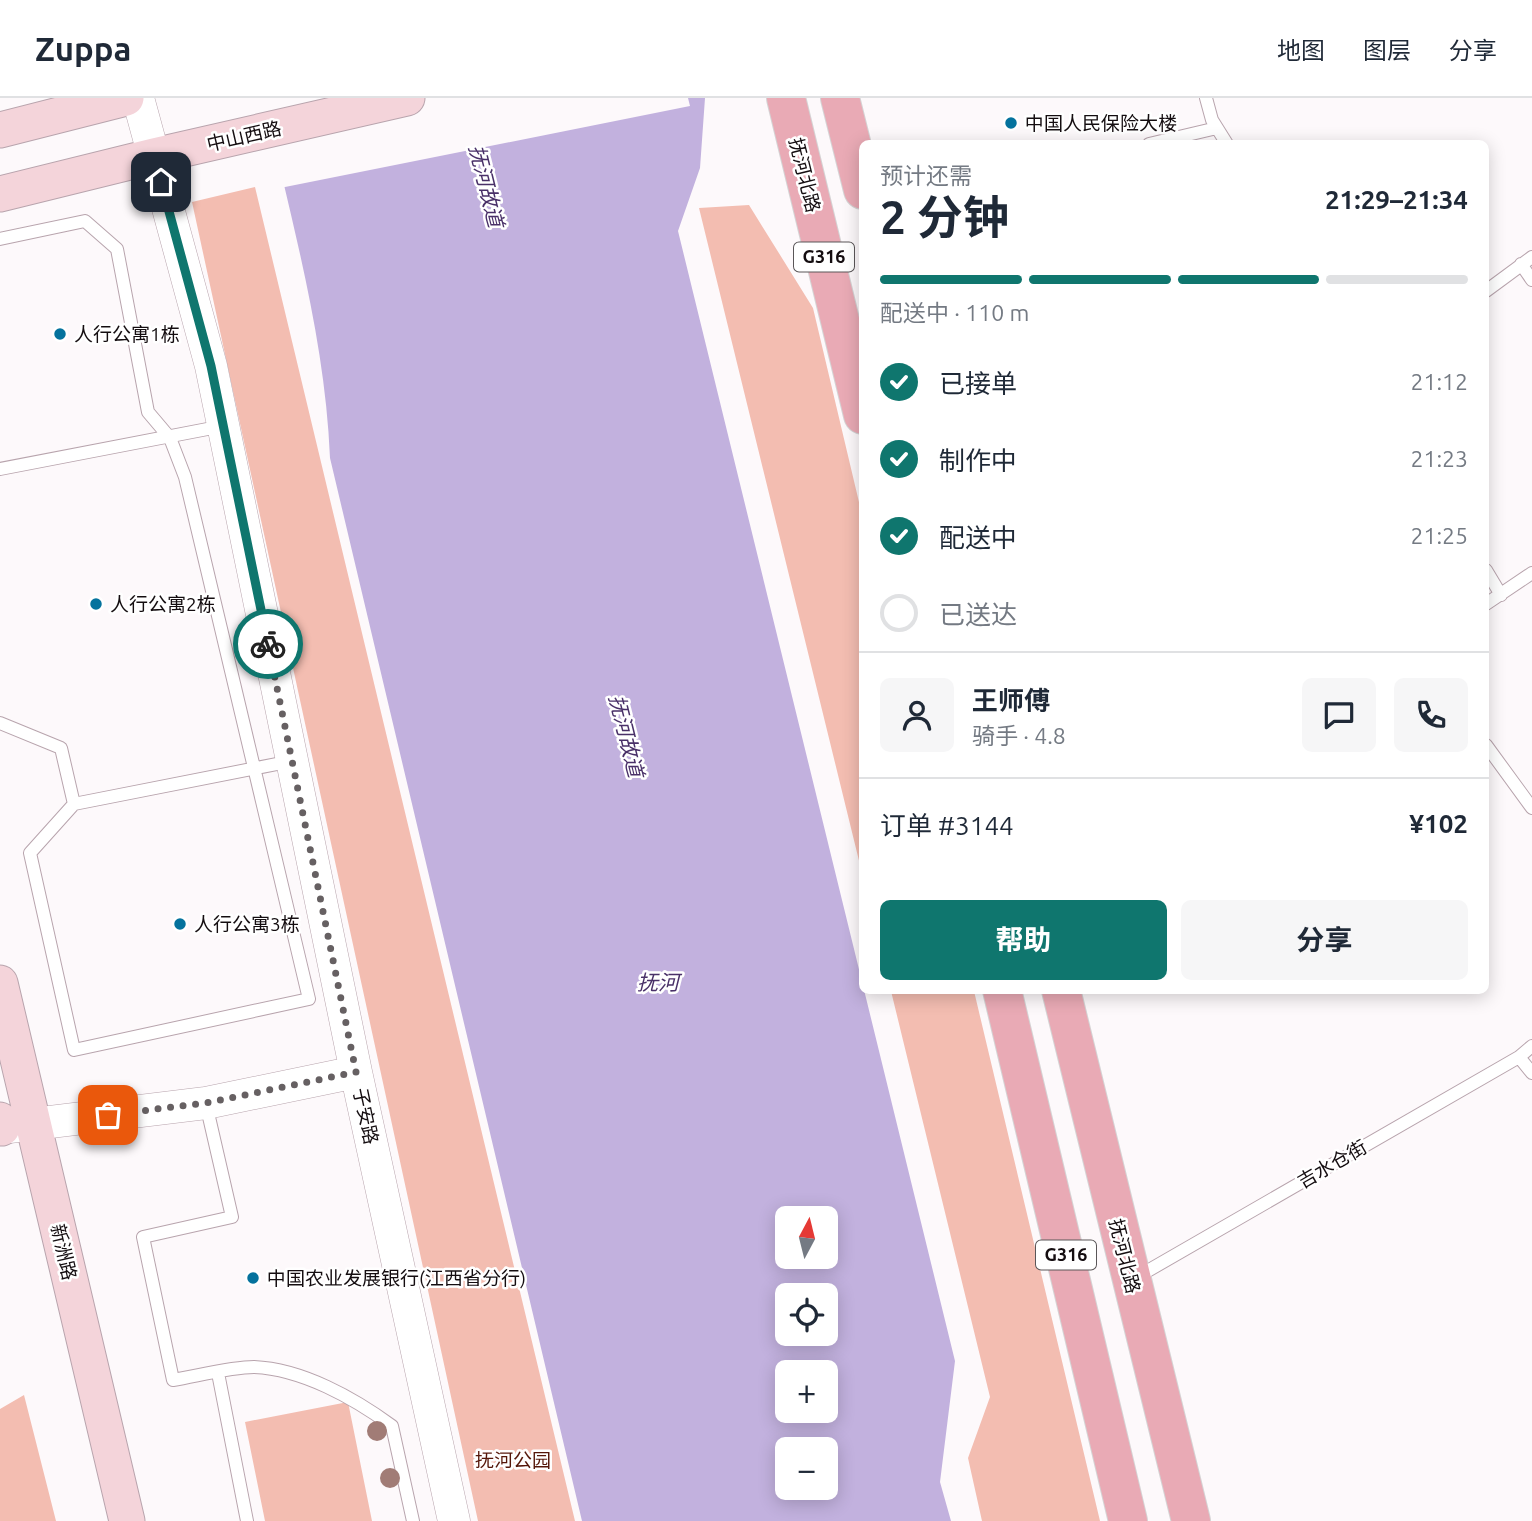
<!DOCTYPE html>
<html lang="zh">
<head>
<meta charset="utf-8">
<style>
	:root { --surface:#fff; --page:#f6f6f7; --text:#1f2937; --muted:#747a83; --line:#e0e1e3; --accent:#0f766e }
	body { margin:0; font-family:Ubuntu,"Noto Sans SC",sans-serif; background:var(--page); color:var(--text); height:100vh; display:flex; flex-direction:column; font-size:26px; white-space:nowrap }
	* { box-sizing:border-box; margin:0 }
	p { font-size:23px; color:var(--muted) }
	.icon { flex:none; width:38px; height:38px; fill:none; stroke:currentColor; stroke-width:2; stroke-linecap:round; stroke-linejoin:round }
	.map { position:relative; flex:1; overflow:hidden }
	.panel { position:absolute; left:859px; top:42px; width:630px; height:854px; display:flex; flex-direction:column; background:var(--surface); border-radius:10px; box-shadow:0 4px 18px #0003 }
	.panel>* { flex:none }
	.needle { width:46px; rotate:7deg }
	.controls { position:absolute; left:775px; top:1108px; display:grid; gap:14px }
	.controls a { display:grid; place-items:center; width:63px; height:63px; border-radius:10px; background:var(--surface); box-shadow:0 4px 18px #0003; font-size:35px }
	.pin { position:absolute; display:grid; place-items:center; width:60px; height:60px; color:#fff; margin:-30px; border-radius:14px; box-shadow:0 4px 10px #0006 }
	.courier { position:absolute; display:grid; place-items:center; width:70px; height:70px; margin:-35px; border:5px solid #0f766e; border-radius:50%; background:#fff; color:#222; box-shadow:0 2px 9px #0007 }
	.overview em { font-style:normal; font-weight:700 }
	.overview div { display:flex; flex-direction:column-reverse }
	.overview { display:flex; align-items:center; justify-content:space-between; height:119px; padding:0 21px }
	h1 { font-size:46px; font-weight:700; line-height:52px }
	.bar { display:grid; grid-template-columns:repeat(4,1fr); gap:10px 7px; align-content:center; height:84px; padding:0 21px }
	.bar i { height:9px; border-radius:5px; background:var(--line) }
	.bar .active { background:var(--accent) }
	.bar p { grid-column:span 4 }
	.line { display:flex; align-items:center; gap:18px; padding:0 21px; border-top:2px solid var(--line) }
	.line div { flex:1 }
	.round { display:grid; place-items:center; flex:none; width:74px; height:74px; border-radius:10px; background:var(--page) }
	ol { padding:0 21px; list-style:none }
	li { display:flex; align-items:center; gap:21px; height:77px }
	li p { margin-inline-start:auto }
	li .icon { padding:7px; border-radius:50%; background:var(--accent); color:#fff; stroke-width:4 }
	li:last-child { color:var(--muted) }
	li i { width:38px; height:38px; border:4px solid var(--line); border-radius:50% }
	.action { display:flex; gap:14px; margin-top:auto; padding:14px 21px }
	.action a { flex:1; height:80px; border-radius:10px; background:var(--accent); color:#fff; font-size:28px; font-weight:700; line-height:80px; text-align:center }
	.action a+a { background:var(--page); color:var(--text) }
	header { display:flex; align-items:center; gap:42px; box-sizing:border-box; height:98px; padding:0 35px; background:var(--surface); border-bottom:2px solid var(--line) }
	header strong { font-size:33px }
	nav { display:flex; gap:38px; margin-inline-start:auto; font-size:24px }
	.map>svg:first-child { display:block }
</style>
</head>
<body>
<header>
<strong>Zuppa</strong>
<nav><a>地图</a><a>图层</a><a>分享</a></nav>
</header>
<div class="map">
<svg width="1532" height="1423" viewBox="0 0 1532 1423">
	<rect width="100%" height="100%" fill="#fdf9fb"/>
	<!-- green -->
	<path fill="#f3bdb1" d="M255,89L575,1423H478L192,104Z
		M749,107L813,210L863,421V779L699,110Z
		M891,893H974L1100,1423H982L968,1360L990,1299Z
		M24,1297L56,1423H0V1311Z
		M348,1304L372,1423H265L245,1324Z"/>
	<!-- water -->
	<path fill="#c2b1de" fill-rule="evenodd" d="M264,0H705L700,70L678,133L955,1263L940,1384L951,1423H582L330,360C325,237 290,119 264,0ZM788,1120H826V1158H788ZM788,1197H826V1236H788ZM788,1274H826V1312H788ZM788,1351H826V1390H788Z"/>
	<!-- pier -->
	<path fill="#fdf9fb" d="M261,0H688L690,8L280,90Z"/>
	<g fill="none" stroke-linecap="round" stroke-linejoin="round">
		<!-- service casing -->
		<g stroke="#b8a4ad" stroke-width="14">
			<path id="service" d="M1206,0L1212,22L1227,46
				M1149,46L1217,30
				M0,141L85,123L117,151L148,314L170,340L185,379L309,901L74,952L30,755L74,706L61,650L0,625
				M1521,166L1532,182
				M1486,193L1532,159
				M0,371L223,328
				M1486,472L1501,497
				M1486,506L1532,475
				M1486,647L1532,710
				M74,706L292,663
				M1519,959L1532,975
				M206,1006L232,1119L143,1139L173,1282C197,1278 231,1269 254,1269C302,1271 354,1300 392,1328L413,1423
				M1137,1179L1519,959L1532,948
				M218,1275L247,1423"/>
		</g>
		<!-- tertiary casing -->
		<g stroke="#b8a4ad" stroke-width="33">
			<path id="tertiary" d="M138,0L211,268L356,974L454,1423
				M9,1029L206,1005L356,974"/>
		</g>
		<!-- secondary casing -->
		<g stroke="#b8a4ad" stroke-width="37">
			<path id="secondary" d="M0,32L126,0
				M0,96L154,58L407,0
				M0,885L127,1423
				M0,1022L2,1030"/>
		</g>
		<!-- primary casing -->
		<g stroke="#d5d3d4" stroke-width="40">
			<path id="primary" d="M786,0L863,317
				M840,0L863,92
				M1002,892L1128,1423
				M1061,892L1191,1423"/>
		</g>
		<!-- service -->
		<use href="#service" stroke="#fff" stroke-width="12"/>
		<!-- tertiary -->
		<use href="#tertiary" stroke="#fff" stroke-width="32"/>
		<!-- secondary -->
		<use href="#secondary" stroke="#f4d4da" stroke-width="35"/>
		<!-- primary -->
		<use href="#primary" stroke="#e9aab5" stroke-width="38"/>
	</g>
	<!-- trees -->
	<g fill="#a17c76">
		<circle cx="377" cy="1333" r="10"/>
		<circle cx="390" cy="1380" r="10"/>
	</g>
	<g fill="none" stroke-linecap="round" stroke-linejoin="round">
		<!-- done -->
		<path stroke="#666062" stroke-width="7" stroke-dasharray="0 12.6" d="M108,1017L206,1005L356,974L268,546"/>
		<!-- route -->
		<path stroke="#0f766e" stroke-width="9" d="M161,84L211,268L268,546"/>
	</g>
	<!-- markers -->
	<g fill="#04729d" stroke="#fff" stroke-width="2.5">
		<circle cx="1011" cy="25" r="7"/>
		<circle cx="60" cy="236" r="7"/>
		<circle cx="96" cy="506" r="7"/>
		<circle cx="180" cy="826" r="7"/>
		<circle cx="253" cy="1180" r="7"/>
	</g>
	<g text-anchor="middle" stroke-width="5" stroke-linejoin="round" paint-order="stroke">
		<!-- shield labels -->
		<g fill="#fff" stroke="#5a5658" stroke-width="2">
			<rect x="794" y="144.5" width="60" height="29" rx="5"/>
			<rect x="1036" y="1142.5" width="60" height="29" rx="5"/>
		</g>
		<g font-size="18" font-weight="bold" fill="#140d10">
			<text x="824" y="165">G316</text>
			<text x="1066" y="1163">G316</text>
		</g>
		<!-- poi labels -->
		<g font-size="19" fill="#140d10" stroke="#fff" text-anchor="start">
			<text x="1025" y="32">中国人民保险大楼</text>
			<text x="74" y="243">人行公寓1栋</text>
			<text x="110" y="513">人行公寓2栋</text>
			<text x="194" y="833">人行公寓3栋</text>
			<text x="267" y="1187">中国农业发展银行(江西省分行)</text>
		</g>
		<!-- street labels -->
		<g font-size="19" fill="#140d10" stroke="#fff">
			<text transform="translate(244 38) rotate(-13)" y="7">中山西路</text>
			<text transform="translate(805 77) rotate(76)" y="7">抚河北路</text>
			<text transform="translate(366 1018) rotate(78)" y="7">子安路</text>
			<text transform="translate(1332 1066) rotate(-30)" y="7">吉水仓街</text>
			<text transform="translate(64 1154) rotate(77)" y="7">新洲路</text>
			<text transform="translate(1125 1158) rotate(76)" y="7">抚河北路</text>
		</g>
		<!-- park labels -->
		<g font-size="19" fill="#551609" stroke="#fff">
			<text x="513" y="1369">抚河公园</text>
		</g>
		<!-- water labels -->
		<g font-size="21" font-style="italic" fill="#493068" stroke="#fff">
			<text transform="translate(486 88) rotate(76)" y="7">抚河故道</text>
			<text transform="translate(626 638) rotate(76)" y="7">抚河故道</text>
			<text x="658" y="892">抚河</text>
		</g>
	</g>
</svg>
<div class="controls">
<a><svg class="needle" viewBox="-14 -14 28 28"><path d="M0-13l5 13h-10z" fill="#e53935"/><path d="M0 13l5-13h-10z" fill="#747a83"/></svg></a>
<a><svg class="icon" aria-label="locate" viewBox="0 0 24 24"><circle cx="12" cy="12" r="6"/><path d="M12 2v4M12 18v4M2 12h4M18 12h4"/></svg></a>
<a>+</a>
<a>−</a>
</div>
<div class="pin" style="left:108px;top:1017px;background:#ea580c"><svg class="icon" aria-label="bag" viewBox="0 0 24 24"><path d="M5 8h14l-1 12H6zM9 8a3 3 0 0 1 6 0"/></svg></div>
<div class="pin" style="left:161px;top:84px;background:#1f2937"><svg class="icon" aria-label="home" viewBox="0 0 24 24"><path d="M3 11l9-7 9 7M6 9v11h12V9"/></svg></div>
<div class="courier" style="left:268px;top:546px"><svg class="icon" aria-label="bike" viewBox="0 0 24 24"><circle cx="6" cy="16" r="4"/><circle cx="18" cy="16" r="4"/><path d="M6 16l4-8h5l3 8M10 8l3 8H6M13 5h3"/></svg></div>
<section class="panel">
<div class="overview"><div><h1>2 分钟</h1><p>预计还需</p></div><em>21:29–21:34</em></div>
<div class="bar"><i class="active"></i><i class="active"></i><i class="active"></i><i></i><p>配送中 · 110 m</p></div>
<ol>
<li><svg class="icon" aria-label="check" viewBox="0 0 24 24"><path d="M5 12l5 5 9-10"/></svg>已接单<p>21:12</p></li>
<li><svg class="icon" aria-label="check" viewBox="0 0 24 24"><path d="M5 12l5 5 9-10"/></svg>制作中<p>21:23</p></li>
<li><svg class="icon" aria-label="check" viewBox="0 0 24 24"><path d="M5 12l5 5 9-10"/></svg>配送中<p>21:25</p></li>
<li><i></i>已送达</li>
</ol>
<div class="line" style="height:126px"><a class="round"><svg class="icon" aria-label="person" viewBox="0 0 24 24"><circle cx="12" cy="8" r="4"/><path d="M4 21q1-7 8-7t8 7"/></svg></a><div><b>王师傅</b><p>骑手 · 4.8</p></div><a class="round"><svg class="icon" aria-label="chat" viewBox="0 0 24 24"><path d="M4 5h16v11H9l-5 4z"/></svg></a><a class="round"><svg class="icon" aria-label="phone" viewBox="0 0 24 24"><path d="M5 4h4l2 5-3 2q2 4 5 5l2-3 5 2v4C11 20 4 13 5 4z"/></svg></a></div>
<div class="line" style="height:91px"><div>订单 #3144</div><b>¥102</b></div>
<div class="action"><a>帮助</a><a>分享</a></div>
</section>
</div>
</body>
</html>
